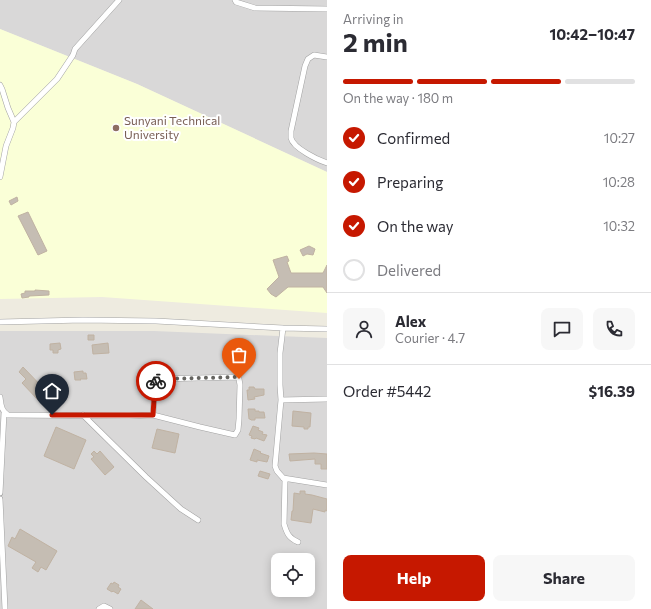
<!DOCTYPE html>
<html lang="en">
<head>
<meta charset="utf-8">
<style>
	:root { --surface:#fff; --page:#f7f7f7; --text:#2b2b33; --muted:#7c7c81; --line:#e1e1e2; --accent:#c61800 }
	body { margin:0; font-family:Commissioner,sans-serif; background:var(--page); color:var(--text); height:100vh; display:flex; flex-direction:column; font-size:15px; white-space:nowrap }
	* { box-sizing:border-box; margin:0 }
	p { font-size:13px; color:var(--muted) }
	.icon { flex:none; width:22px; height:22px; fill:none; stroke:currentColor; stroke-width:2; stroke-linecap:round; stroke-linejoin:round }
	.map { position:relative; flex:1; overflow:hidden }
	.panel { display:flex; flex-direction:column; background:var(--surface); width:324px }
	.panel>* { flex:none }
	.tools { position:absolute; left:271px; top:553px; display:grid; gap:8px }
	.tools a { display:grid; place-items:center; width:44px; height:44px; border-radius:8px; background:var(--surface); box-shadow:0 2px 10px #0003; font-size:20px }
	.pin { position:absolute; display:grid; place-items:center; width:34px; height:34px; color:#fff; margin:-41px -17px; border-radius:50% 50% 50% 0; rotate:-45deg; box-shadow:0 0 4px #0007 }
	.pin .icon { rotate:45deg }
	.courier { position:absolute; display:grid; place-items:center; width:40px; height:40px; margin:-20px; border:3px solid #c61800; border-radius:50%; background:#fff; color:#222; box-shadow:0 1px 5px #0007 }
	.headline em { font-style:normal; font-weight:700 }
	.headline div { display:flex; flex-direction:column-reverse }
	.headline { display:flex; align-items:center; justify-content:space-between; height:68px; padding:0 16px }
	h1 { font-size:26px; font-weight:700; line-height:30px }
	.bar { display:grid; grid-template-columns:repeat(4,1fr); gap:6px 4px; align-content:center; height:48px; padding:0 16px }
	.bar i { height:5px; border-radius:3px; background:var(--line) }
	.bar .current { background:var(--accent) }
	.bar p { grid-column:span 4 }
	.line { display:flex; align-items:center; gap:10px; padding:0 16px; border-top:1px solid var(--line) }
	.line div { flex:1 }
	.round { display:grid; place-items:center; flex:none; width:42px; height:42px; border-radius:8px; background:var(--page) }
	ol { padding:0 16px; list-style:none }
	li { display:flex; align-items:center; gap:12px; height:44px }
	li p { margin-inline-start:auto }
	li .icon { padding:4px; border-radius:50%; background:var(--accent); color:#fff; stroke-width:4 }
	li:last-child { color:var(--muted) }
	li i { width:22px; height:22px; border:2px solid var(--line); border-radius:50% }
	.action { display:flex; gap:8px; margin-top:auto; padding:8px 16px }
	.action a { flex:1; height:46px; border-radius:8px; background:var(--accent); color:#fff; font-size:16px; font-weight:700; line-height:46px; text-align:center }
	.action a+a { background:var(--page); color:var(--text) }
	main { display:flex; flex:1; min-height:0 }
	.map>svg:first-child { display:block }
</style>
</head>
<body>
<main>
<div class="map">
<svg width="327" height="609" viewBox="0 0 327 609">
	<rect width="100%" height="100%" fill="#eeebe0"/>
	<!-- residential -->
	<path fill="#d9d8d8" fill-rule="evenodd" d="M0,0H327V172L137,84L0,29Z
		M0,331H154L327,338V609H0ZM278,560H308V590H278Z"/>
	<!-- education -->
	<path fill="#faffd7" d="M0,29L137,84L327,172V313L102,297L0,299Z"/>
	<!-- building -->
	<path fill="#c5bdb3" stroke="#c0b2a2" d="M17,197L18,201L11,205L9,201Z
		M28,212L47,251L38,255L18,216Z
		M309,246L315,249L313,255L307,254L303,256L300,250Z
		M287,256L289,261L287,262L291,273H323L327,265V293L323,287H288L276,297L271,294L267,289L279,277L273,260Z
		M35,290L49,291V295L29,296V297L22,298L21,294L25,293V291H35Z
		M88,335H94V340H88Z
		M60,343L61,349L58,350V353H53V350H50V344Z
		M108,343L109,353L93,354L92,345Z
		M23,367L48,393L39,401L22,383L26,379L19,372Z
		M83,371V373H86L87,379H80L81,380H75L74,372Z
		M249,387H254L255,389H264V395L254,397L255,399L248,400L247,390H249Z
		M248,409H255V411H259V412H264L265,418H255V420H251L250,419H249Z
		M293,411L311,413L310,427H308V429H304V427L292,426Z
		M253,426L259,428L258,430L263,432L262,434L267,435L264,441L256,438L255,439L251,438L252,436L249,435Z
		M56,427L86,440L74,469L44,456Z
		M157,429L179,434L175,453L152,448Z
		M254,449L261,452L260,453L269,456L267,462L257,460V462L250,460Z
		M94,451L97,454L100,451L114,467L105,475L91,459L94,457L91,454Z
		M314,453L327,454V469H321V464H315V459L290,461L289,454Z
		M260,471L270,474L268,479L258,476Z
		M300,491H305V494L312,495L327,499V511L325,510V512L313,509L311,523L291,520L292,511H293L294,493L300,494Z
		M20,529L57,551L46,570L41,567L38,572L32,568L36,562L8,546L12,537L15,539Z
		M114,582L119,585L118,587L121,589L118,594L113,591L112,592L107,589L111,583L113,584Z
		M141,600L153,609H135Z"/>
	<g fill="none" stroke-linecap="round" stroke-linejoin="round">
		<!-- minor casing -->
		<g stroke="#a2a2a2" stroke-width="6">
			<path id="minor" d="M235,0L236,2L255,8L327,9
				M327,57L314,55L308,59L305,66L291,131C291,134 291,136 291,138C293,148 318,160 327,163
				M0,85L2,89L8,108L14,122
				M0,177L6,146L13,128L14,122L57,79L73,55L75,49L119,0
				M0,322L83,320L156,321L283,328L327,329
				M283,328L280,353V385L281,400L275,466L277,471L285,480L284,524C287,534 289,538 298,542
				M0,397C1,404 1,411 8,415L129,416L153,415L200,427L235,435L238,430L239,419L240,385L239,379L237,377L160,379L156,381L155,384L153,415
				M281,400L327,399
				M83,415L146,477L181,509L198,520
				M283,478L327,485
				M0,493L4,413
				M0,499L5,609
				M99,609L104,606L110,609"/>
		</g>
		<!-- minor -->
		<use href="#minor" stroke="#fff" stroke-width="5"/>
	</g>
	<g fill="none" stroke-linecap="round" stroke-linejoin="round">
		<!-- done -->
		<path stroke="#656460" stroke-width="4" stroke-dasharray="0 7.2" d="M156,381L160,379L238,377L239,379"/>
		<!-- route -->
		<path stroke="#c61800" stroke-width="5" d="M52,415H153L155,384L156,381"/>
	</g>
	<!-- markers -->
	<circle fill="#8d6e63" stroke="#fff" stroke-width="1.5" cx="116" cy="128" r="4"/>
	<g text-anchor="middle" stroke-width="4" stroke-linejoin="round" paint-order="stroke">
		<!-- education labels -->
		<g font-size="12" fill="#785e54" stroke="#fff" text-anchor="start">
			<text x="124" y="125">Sunyani Technical<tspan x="124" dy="14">University</tspan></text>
		</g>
	</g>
</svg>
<div class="tools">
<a><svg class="icon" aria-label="locate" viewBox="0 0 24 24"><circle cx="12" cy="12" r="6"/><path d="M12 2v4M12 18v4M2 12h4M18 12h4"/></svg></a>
</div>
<div class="pin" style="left:239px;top:379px;background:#ea580c"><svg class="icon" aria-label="bag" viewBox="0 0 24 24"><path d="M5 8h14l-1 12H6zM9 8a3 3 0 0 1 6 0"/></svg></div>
<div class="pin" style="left:52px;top:415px;background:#1f2937"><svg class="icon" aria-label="home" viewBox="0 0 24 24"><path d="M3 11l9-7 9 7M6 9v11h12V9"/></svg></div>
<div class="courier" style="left:156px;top:381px"><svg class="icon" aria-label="bike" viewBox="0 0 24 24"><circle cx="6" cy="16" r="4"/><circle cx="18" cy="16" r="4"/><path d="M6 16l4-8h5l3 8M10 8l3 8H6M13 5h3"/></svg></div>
</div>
<section class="panel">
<div class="headline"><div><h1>2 min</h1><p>Arriving in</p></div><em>10:42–10:47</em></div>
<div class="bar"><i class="current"></i><i class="current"></i><i class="current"></i><i></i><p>On the way · 180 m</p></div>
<ol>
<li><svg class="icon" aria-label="check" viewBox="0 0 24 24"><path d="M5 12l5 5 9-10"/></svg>Confirmed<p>10:27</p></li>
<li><svg class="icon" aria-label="check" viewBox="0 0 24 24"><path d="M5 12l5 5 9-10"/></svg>Preparing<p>10:28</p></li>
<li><svg class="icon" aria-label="check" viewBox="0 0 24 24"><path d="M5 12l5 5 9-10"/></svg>On the way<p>10:32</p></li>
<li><i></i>Delivered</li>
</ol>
<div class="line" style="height:72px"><a class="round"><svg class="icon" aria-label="person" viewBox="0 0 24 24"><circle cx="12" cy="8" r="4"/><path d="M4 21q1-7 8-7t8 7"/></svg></a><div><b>Alex</b><p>Courier · 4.7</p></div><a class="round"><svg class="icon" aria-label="chat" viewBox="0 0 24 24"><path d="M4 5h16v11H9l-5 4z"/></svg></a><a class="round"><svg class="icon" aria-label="phone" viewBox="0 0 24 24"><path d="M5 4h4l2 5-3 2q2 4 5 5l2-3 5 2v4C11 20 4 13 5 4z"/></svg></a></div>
<div class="line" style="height:52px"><div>Order #5442</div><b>$16.39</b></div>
<div class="action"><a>Help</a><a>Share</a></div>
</section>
</main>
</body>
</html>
